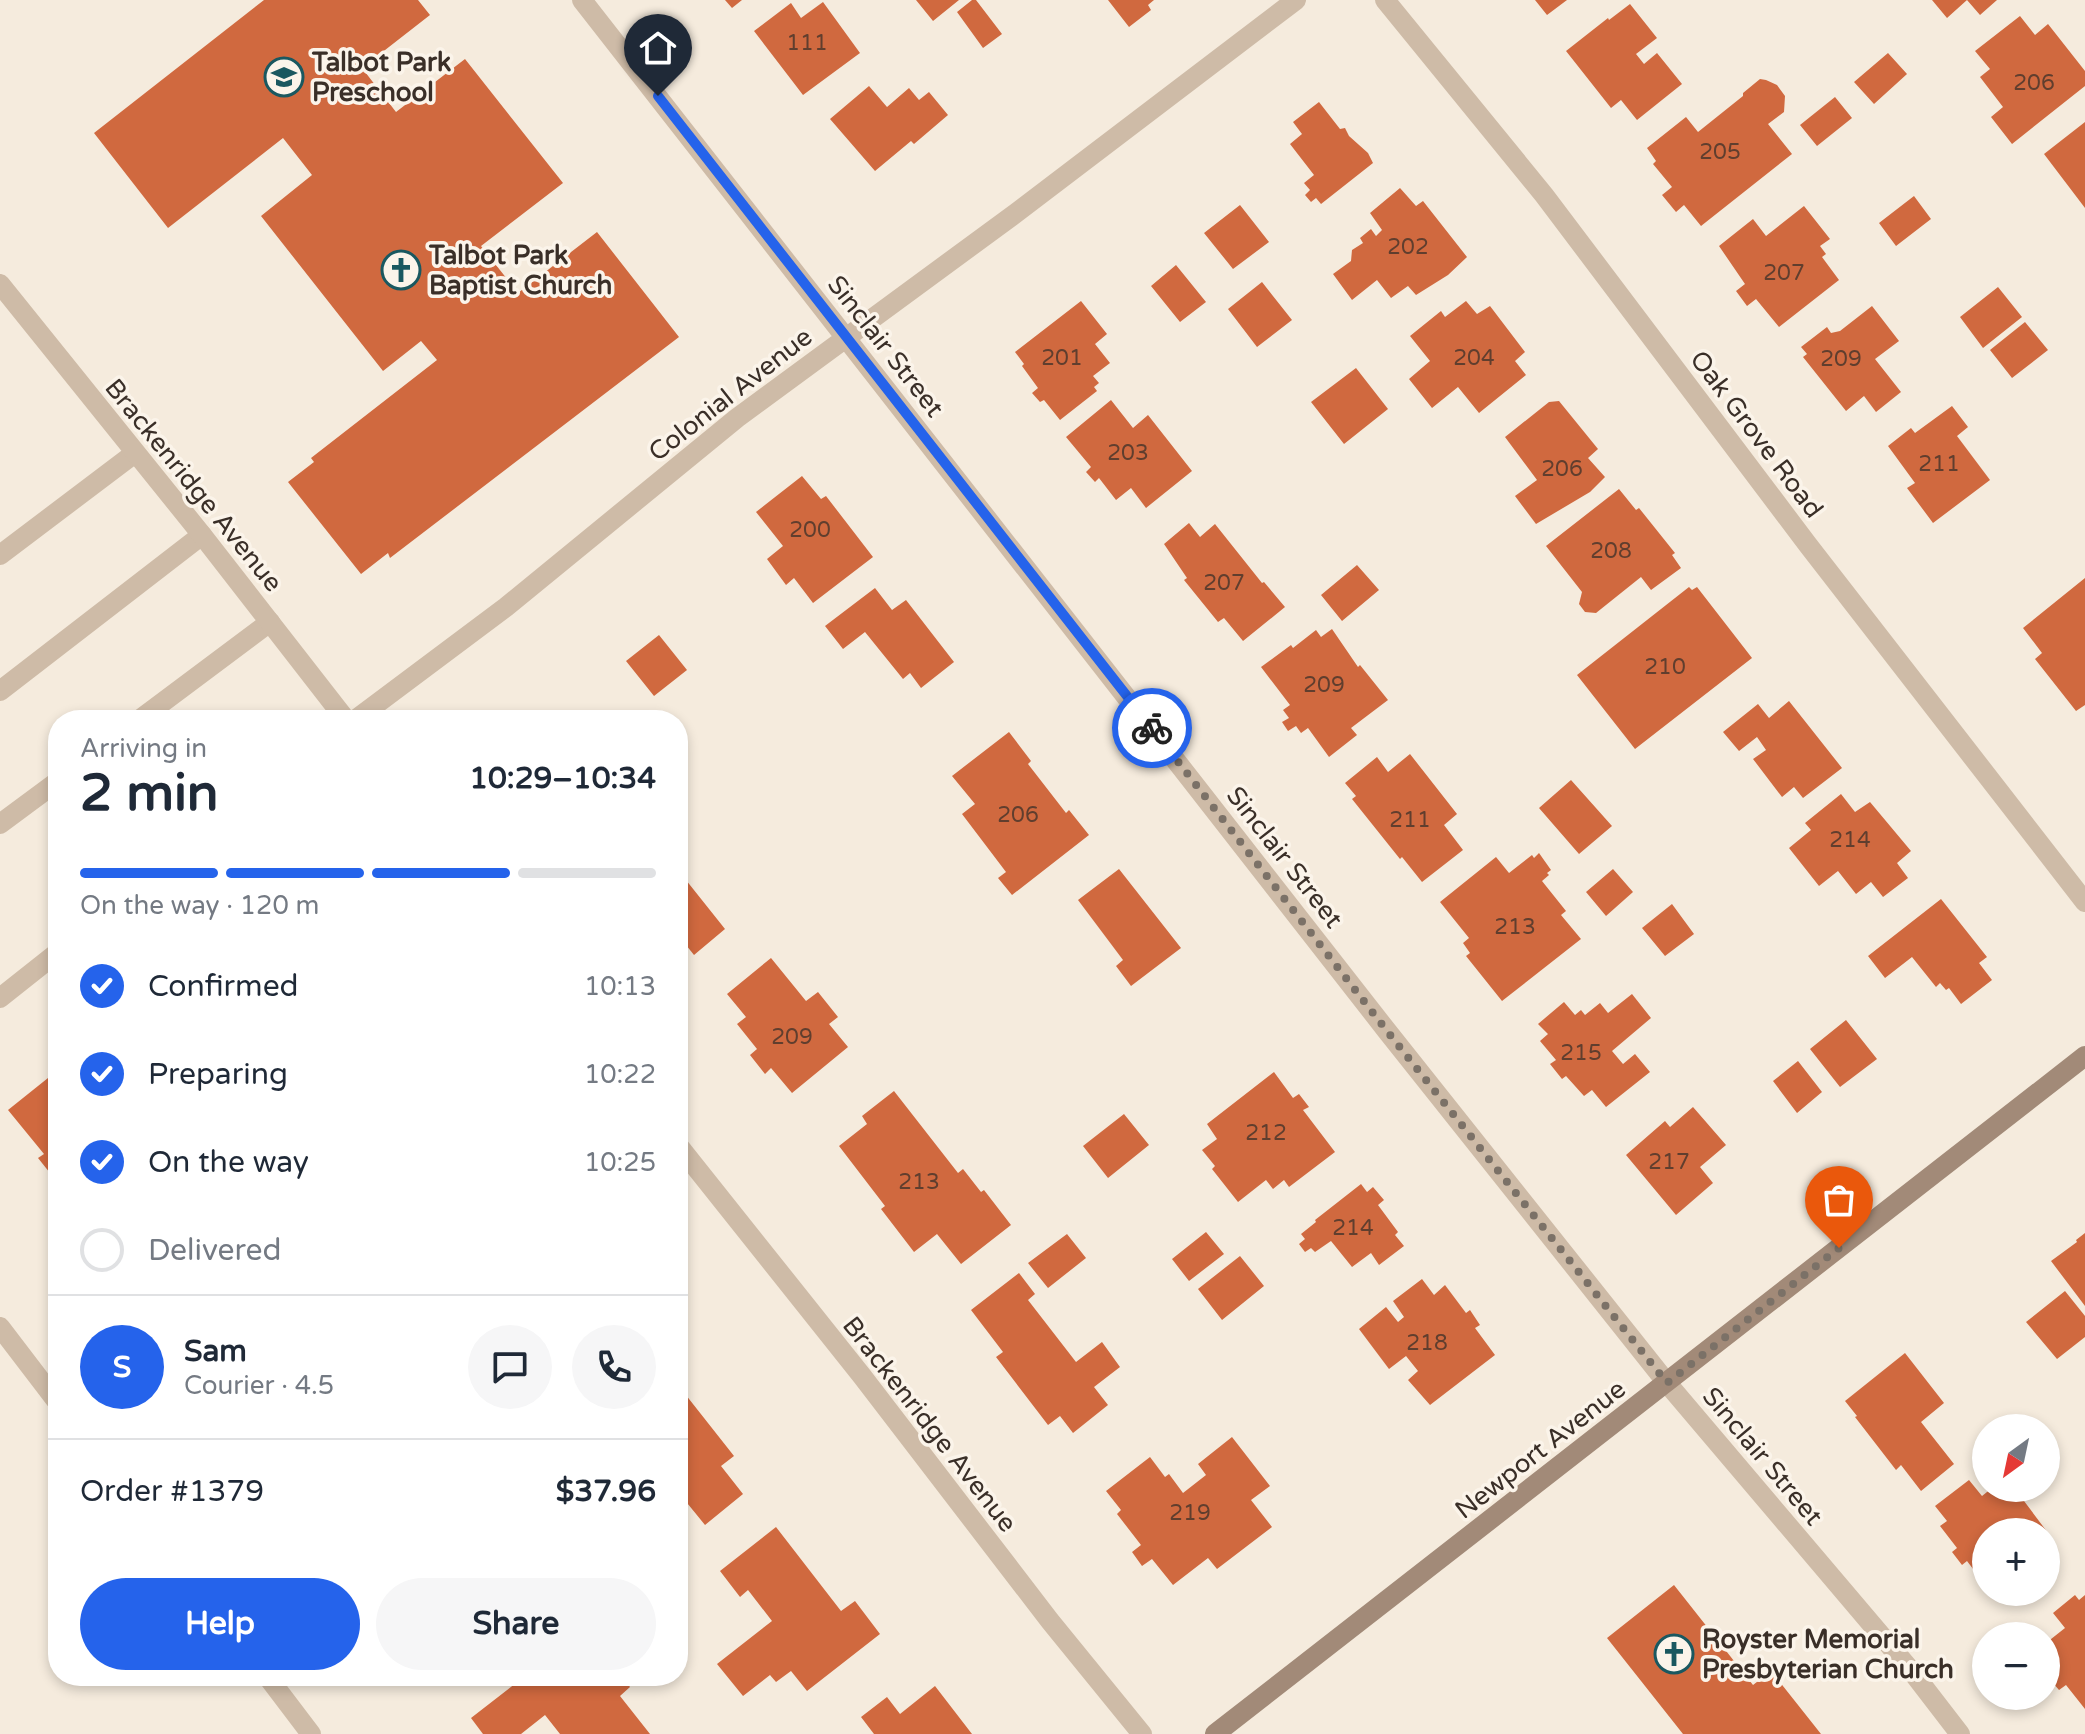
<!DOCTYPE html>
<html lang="en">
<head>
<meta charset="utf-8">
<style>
	:root { --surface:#fff; --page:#f6f6f7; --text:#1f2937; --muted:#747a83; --line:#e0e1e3; --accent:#2563eb }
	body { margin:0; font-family:"Varela Round",sans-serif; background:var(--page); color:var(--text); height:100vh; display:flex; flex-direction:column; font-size:30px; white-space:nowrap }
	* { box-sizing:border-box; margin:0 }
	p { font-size:26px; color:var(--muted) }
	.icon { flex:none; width:44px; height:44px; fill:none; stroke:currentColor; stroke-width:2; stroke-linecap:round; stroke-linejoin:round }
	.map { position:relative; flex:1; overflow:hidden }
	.drawer { position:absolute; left:48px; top:710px; width:640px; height:976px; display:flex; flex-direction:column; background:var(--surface); border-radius:32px; box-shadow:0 4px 12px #0003 }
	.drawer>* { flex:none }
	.needle { width:52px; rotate:213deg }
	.controls { position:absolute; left:1972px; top:1414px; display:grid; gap:16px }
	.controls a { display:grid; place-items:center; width:88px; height:88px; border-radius:50%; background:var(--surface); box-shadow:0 4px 12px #0003; font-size:40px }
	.pin { position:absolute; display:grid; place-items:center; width:68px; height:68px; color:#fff; margin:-82px -34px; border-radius:50% 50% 50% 0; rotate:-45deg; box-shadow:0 0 8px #0007 }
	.pin .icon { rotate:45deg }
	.courier { position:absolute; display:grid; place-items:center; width:80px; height:80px; margin:-40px; border:6px solid #2563eb; border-radius:50%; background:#fff; color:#222; box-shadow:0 2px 10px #0007 }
	.headline em { font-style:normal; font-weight:700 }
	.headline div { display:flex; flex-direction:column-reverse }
	.headline { display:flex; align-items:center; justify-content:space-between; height:136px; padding:0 32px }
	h1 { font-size:52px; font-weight:700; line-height:60px }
	.bar { display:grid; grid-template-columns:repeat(4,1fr); gap:12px 8px; align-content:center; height:96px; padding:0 32px }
	.bar i { height:10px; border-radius:6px; background:var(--line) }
	.bar .active { background:var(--accent) }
	.bar p { grid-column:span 4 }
	.line { display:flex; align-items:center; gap:20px; padding:0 32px; border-top:2px solid var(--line) }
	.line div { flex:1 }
	.round { display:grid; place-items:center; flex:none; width:84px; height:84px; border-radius:42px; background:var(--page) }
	ol { padding:0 32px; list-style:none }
	li { display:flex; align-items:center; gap:24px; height:88px }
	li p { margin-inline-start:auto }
	li .icon { padding:8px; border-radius:50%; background:var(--accent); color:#fff; stroke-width:4 }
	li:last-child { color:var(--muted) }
	li i { width:44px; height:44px; border:4px solid var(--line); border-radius:50% }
	.action { display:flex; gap:16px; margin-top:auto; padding:16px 32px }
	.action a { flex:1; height:92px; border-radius:48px; background:var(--accent); color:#fff; font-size:32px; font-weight:700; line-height:92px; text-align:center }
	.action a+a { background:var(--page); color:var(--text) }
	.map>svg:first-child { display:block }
</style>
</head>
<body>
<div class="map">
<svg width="2085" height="1734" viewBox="0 0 2085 1734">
	<rect width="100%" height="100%" fill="#f5ebdd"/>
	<!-- building -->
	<path fill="#d0693f" d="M264,0H418L430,15L362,68L396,112L465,59L563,183L481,246L518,293L597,232L679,337L390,558L388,553L361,574L288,482L314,462L311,458L437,360L421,341L383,371L261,216L312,175L283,138L168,228L94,133Z
		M725,0H742L732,8Z
		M916,0H959L933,21Z
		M972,0H976L1002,34L983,48L957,12Z
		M1108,0H1154L1148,5L1151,10L1129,27Z
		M1535,0H1567L1547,15Z
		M1932,0H1997L1980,15L1967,0L1947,18Z
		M823,2L860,53L803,95L754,31L791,3L801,18Z
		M1630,4L1657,38L1636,54L1644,64L1657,53L1682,84L1637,120L1621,100L1611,108L1566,51L1608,18L1609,20Z
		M2020,16L2035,35L2048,24L2085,71V86L2012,144L1991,117L2003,107L1980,77L1990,69L1975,51Z
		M1888,53L1907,74L1874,104L1854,82Z
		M1760,79L1766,80L1777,85L1785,96L1784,112L1768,124L1792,154L1701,226L1684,205L1676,212L1662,195L1672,187L1653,164L1656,161L1647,148L1686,117L1698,132L1743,96V93Z
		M869,86L887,107L909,88L919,100L929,92L948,115L914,144L911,141L875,171L830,119Z
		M1835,97L1852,118L1817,146L1800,125Z
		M1319,102L1340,129L1345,128L1349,136L1368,153L1373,163L1321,204L1316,198L1311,202L1305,195L1310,190L1304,183L1314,175L1290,144L1302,134L1293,122Z
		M2085,122V208L2044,154Z
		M1400,188L1416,206L1423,201L1467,257L1448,275L1416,295L1408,286L1391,298L1377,280L1352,300L1333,274L1351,261L1352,250L1363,243L1360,238L1371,229L1376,236L1382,230L1370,213Z
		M1914,196L1931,219L1896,246L1879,223Z
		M1240,205L1269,242L1233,269L1204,233Z
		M1804,206L1830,239L1820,246L1826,254L1822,257L1839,280L1779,327L1756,299L1747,306L1736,291L1745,284L1719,246L1753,219L1766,236Z
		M1176,265L1206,302L1180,322L1151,286Z
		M1262,282L1292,320L1257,347L1228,309Z
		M1998,287L2022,317L1983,348L1960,317Z
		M1081,301L1107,334L1095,344L1110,363L1093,376L1099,383L1094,387L1097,391L1060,420L1044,400L1040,402L1032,393L1038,388L1022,366L1024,364L1015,352Z
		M1466,301L1477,314L1490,306L1525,352L1515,361L1526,375L1479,413L1458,387L1432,408L1409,379L1430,361L1410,336L1441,311L1445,317Z
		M1872,306L1899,341L1875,359L1901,392L1876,412L1864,396L1846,411L1803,357L1807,354L1801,347L1827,327L1831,333L1840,331Z
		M2025,322L2048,350L2012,378L1990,350Z
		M1356,368L1388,409L1344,444L1311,402Z
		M1111,400L1133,428L1148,415L1192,471L1146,508L1131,488L1116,500L1099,478L1095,482L1086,472L1091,467L1066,437Z
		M1559,401L1598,449L1588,458L1605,477L1590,492L1536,524L1515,496L1537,480L1505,437L1549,402Z
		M1952,406L1968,427L1957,436L1990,480L1933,523L1907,488L1915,483L1888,446L1911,428L1915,433Z
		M802,476L821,499L826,496L873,557L813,603L794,578L786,585L767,559L783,546L756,512Z
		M1619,489L1636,510L1639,508L1675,553L1672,555L1681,568L1651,590L1641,577L1596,613L1585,612L1579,604L1582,592L1546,546Z
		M1189,523L1200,537L1215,524L1262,583L1264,582L1285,607L1243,641L1224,618L1218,622L1184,580L1187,578L1164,544Z
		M1357,565L1379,590L1342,621L1321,595Z
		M2085,578V705L2076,711L2035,659L2042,653L2023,628Z
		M1689,587L1692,590L1697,587L1752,658L1635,749L1577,675Z
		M875,588L892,610L906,600L954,662L921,688L910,673L903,679L865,632L843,649L825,626Z
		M1332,629L1358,667L1360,665L1388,700L1351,728L1357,735L1329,757L1308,728L1301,733L1296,726L1288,731L1282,722L1289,718L1283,710L1290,705L1261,667L1291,645L1293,648L1316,630L1321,637Z
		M659,635L687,670L654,696L626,661Z
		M1789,701L1842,768L1803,798L1794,787L1782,797L1753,759L1766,750L1757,737L1739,751L1723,732L1758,704L1769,718Z
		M564,710L572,720H550Z
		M1009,732L1031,761L1028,764L1066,813L1069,810L1089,835L1012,895L998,878L1006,872L962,814L975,804L952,776Z
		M1410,754L1457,814L1444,825L1463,850L1422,882L1402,857L1400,859L1352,799L1356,796L1345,783L1377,757L1388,772Z
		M1571,780L1612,826L1579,854L1539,808Z
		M1841,794L1855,812L1870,802L1911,851L1897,863L1908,878L1883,897L1871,882L1856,894L1838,871L1819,886L1789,848L1811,830L1805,823Z
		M1539,853L1551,870L1547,873L1549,875L1542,881L1566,911L1561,915L1581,939L1502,1001L1466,956L1470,953L1463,943L1469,938L1440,902L1496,857L1509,873L1532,855L1534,858Z
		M1119,869L1181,948L1131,986L1116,966L1123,960L1078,900Z
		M1613,869L1633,892L1606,916L1586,892Z
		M678,870L725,929L694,955L678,935Z
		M1941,899L1987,957L1979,963L1992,980L1961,1004L1949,988L1946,990L1940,983L1936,987L1912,957L1885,978L1868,956Z
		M1672,904L1694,934L1665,956L1642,928Z
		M771,958L806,1001L818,992L838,1017L829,1024L848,1047L792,1093L771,1068L765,1074L750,1055L757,1049L737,1024L746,1017L727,994Z
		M1632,994L1651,1018L1612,1051L1623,1064L1635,1054L1650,1072L1606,1107L1592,1090L1584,1096L1566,1076L1562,1079L1550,1064L1556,1060L1540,1041L1548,1034L1538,1024L1564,1002L1575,1015L1581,1010L1585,1015L1600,1003L1608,1013Z
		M1846,1020L1877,1059L1840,1087L1810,1049Z
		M1798,1061L1822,1092L1797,1113L1773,1081Z
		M58,1070V1183L38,1158L44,1154L8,1110Z
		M1274,1072L1293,1098L1299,1094L1309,1107L1303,1110L1335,1152L1289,1187L1284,1180L1273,1189L1266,1180L1238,1202L1212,1169L1215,1166L1202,1150L1217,1139L1207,1124Z
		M894,1091L958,1173L963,1169L981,1192L984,1190L1011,1225L961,1264L937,1234L914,1252L881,1209L885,1206L839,1146L867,1124L862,1116Z
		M1693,1107L1726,1145L1700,1167L1713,1183L1676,1215L1626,1155L1665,1121L1670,1127Z
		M1124,1114L1149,1145L1108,1178L1083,1146Z
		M1361,1184L1367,1192L1373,1187L1384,1200L1378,1205L1398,1232L1395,1235L1404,1246L1379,1265L1371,1253L1352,1267L1331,1241L1315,1252L1311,1248L1305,1252L1299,1244L1305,1239L1301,1234L1316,1222L1315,1220Z
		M1206,1232L1224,1254L1189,1281L1172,1259Z
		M2085,1233V1306L2051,1261L2077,1242L2076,1240Z
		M1067,1234L1086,1258L1048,1288L1028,1263Z
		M1240,1256L1264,1286L1222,1320L1198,1289Z
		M1019,1273L1035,1294L1028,1300L1076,1362L1102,1342L1120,1367L1094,1387L1108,1405L1073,1433L1060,1416L1048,1425L996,1357L1003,1352L971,1310Z
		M1422,1279L1434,1295L1445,1285L1466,1313L1470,1310L1480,1325L1475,1328L1495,1355L1430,1405L1408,1380L1418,1371L1406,1356L1389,1369L1359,1329L1386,1307L1398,1322L1404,1317L1393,1301Z
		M2065,1291L2085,1316V1337L2057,1359L2026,1322Z
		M1905,1353L1944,1403L1921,1422L1954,1464L1921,1491L1901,1465L1896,1470L1855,1417L1857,1416L1845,1401Z
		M678,1385L734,1456L721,1466L743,1494L705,1525L683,1498L678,1502Z
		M1232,1437L1270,1486L1251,1500L1272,1527L1217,1569L1208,1558L1173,1585L1152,1559L1142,1566L1132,1552L1141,1545L1117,1514L1121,1510L1106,1491L1150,1457L1165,1477L1169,1474L1183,1493L1206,1475L1198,1464Z
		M1969,1480L1982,1496L1992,1488H2018L2023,1495L2021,1497L2051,1537L2046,1541V1532H1986V1586L1967,1561L1962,1565L1952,1552L1957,1548L1940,1526L1947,1521L1935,1506Z
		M776,1527L841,1611L855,1601L880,1634L807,1691L791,1671L776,1682L770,1675L743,1696L717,1664L772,1621L748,1590L740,1597L720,1571Z
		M1674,1585L1753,1685L1771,1671L1821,1734H1683L1607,1638Z
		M2075,1595L2079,1600L2085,1595V1709L2066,1685L2059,1690L2046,1675V1670L2050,1667L2046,1663V1643L2065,1628L2053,1613Z
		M450,1676H470L457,1686Z
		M525,1676H622L630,1687L620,1696L650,1734H560L545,1715L521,1734H483L471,1718Z
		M935,1686L972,1734H874L861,1717L887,1697L900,1714Z"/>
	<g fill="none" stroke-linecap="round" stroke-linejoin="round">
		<!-- lane -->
		<path stroke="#cebba7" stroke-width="20" d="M0,555L135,453
			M0,691L202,535
			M139,720L270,622
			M0,824L58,781"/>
		<!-- street -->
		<path stroke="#cebba7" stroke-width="20" d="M582,0L1387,1031L1667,1383L1913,1673L1960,1734
			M1385,0L1544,195L1808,545L2085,902
			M0,284L202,535L346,720
			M355,720L506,607L737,418L1016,213L1296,0
			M0,998L58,952
			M678,1145L862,1376L1050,1621L1142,1734
			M0,1327L58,1403
			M267,1676L311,1734"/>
		<!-- secondary -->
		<path stroke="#a28a78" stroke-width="20" d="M1215,1734L2085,1056"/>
	</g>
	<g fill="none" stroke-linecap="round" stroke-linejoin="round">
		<!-- done -->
		<path stroke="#7b7167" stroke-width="8" stroke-dasharray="0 14.4" d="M1152,728L1387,1031L1667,1383L1839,1248"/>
		<!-- route -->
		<path stroke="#2563eb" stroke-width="10" d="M658,96L1152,728"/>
	</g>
	<!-- icons -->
	<defs>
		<g id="school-ring" transform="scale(2)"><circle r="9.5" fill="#fbf4ea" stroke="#1a5860" stroke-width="1.5"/><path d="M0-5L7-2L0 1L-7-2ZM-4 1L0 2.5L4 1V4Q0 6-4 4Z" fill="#1a5860"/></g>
		<g id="church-ring" transform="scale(2)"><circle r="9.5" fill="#fbf4ea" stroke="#1a5860" stroke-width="1.5"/><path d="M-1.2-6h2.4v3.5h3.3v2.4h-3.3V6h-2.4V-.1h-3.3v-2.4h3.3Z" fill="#1a5860"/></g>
	</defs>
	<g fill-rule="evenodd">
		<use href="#school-ring" x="284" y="77"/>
		<use href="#church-ring" x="401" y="270"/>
		<use href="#church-ring" x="1674" y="1654"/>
	</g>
	<g text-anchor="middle" stroke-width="7" stroke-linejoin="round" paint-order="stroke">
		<!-- number labels -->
		<g font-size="22" fill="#603e2e">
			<text x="807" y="50">111</text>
			<text x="2034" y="90">206</text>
			<text x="1720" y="159">205</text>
			<text x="1408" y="254">202</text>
			<text x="1784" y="280">207</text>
			<text x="1062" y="365">201</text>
			<text x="1474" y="365">204</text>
			<text x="1841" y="366">209</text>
			<text x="1128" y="460">203</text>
			<text x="1939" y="471">211</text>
			<text x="1562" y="476">206</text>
			<text x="810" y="537">200</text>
			<text x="1611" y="558">208</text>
			<text x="1224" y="590">207</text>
			<text x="1665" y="674">210</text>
			<text x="1324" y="692">209</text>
			<text x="1018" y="822">206</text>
			<text x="1410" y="827">211</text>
			<text x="1850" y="847">214</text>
			<text x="1515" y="934">213</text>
			<text x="792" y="1044">209</text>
			<text x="1581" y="1060">215</text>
			<text x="1266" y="1140">212</text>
			<text x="1669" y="1169">217</text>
			<text x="919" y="1189">213</text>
			<text x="1353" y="1235">214</text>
			<text x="1427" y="1350">218</text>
			<text x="1190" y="1520">219</text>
		</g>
		<!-- poi labels -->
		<g font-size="26" font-weight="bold" fill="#3a2f28" stroke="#fbf4ea" text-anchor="start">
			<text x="312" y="71">Talbot Park<tspan x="312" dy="30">Preschool</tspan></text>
			<text x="429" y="264">Talbot Park<tspan x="429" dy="30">Baptist Church</tspan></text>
			<text x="1702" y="1648">Royster Memorial<tspan x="1702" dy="30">Presbyterian Church</tspan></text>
		</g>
		<!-- street labels -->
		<g font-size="26" fill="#3a2f28" stroke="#fbf4ea">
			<text transform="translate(886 346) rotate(52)" y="9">Sinclair Street</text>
			<text transform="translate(730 394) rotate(-38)" y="9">Colonial Avenue</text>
			<text transform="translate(1757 434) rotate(53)" y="9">Oak Grove Road</text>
			<text transform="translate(194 485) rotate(51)" y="9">Brackenridge Avenue</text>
			<text transform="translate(1285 857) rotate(52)" y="9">Sinclair Street</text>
			<text transform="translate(930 1424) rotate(52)" y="9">Brackenridge Avenue</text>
			<text transform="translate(1540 1449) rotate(-38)" y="9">Newport Avenue</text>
			<text transform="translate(1763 1456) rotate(50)" y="9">Sinclair Street</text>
		</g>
	</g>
</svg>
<div class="controls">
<a><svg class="needle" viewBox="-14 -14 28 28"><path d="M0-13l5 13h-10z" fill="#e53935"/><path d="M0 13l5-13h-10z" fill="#747a83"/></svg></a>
<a>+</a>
<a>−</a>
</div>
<div class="pin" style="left:1839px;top:1248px;background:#ea580c"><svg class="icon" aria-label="bag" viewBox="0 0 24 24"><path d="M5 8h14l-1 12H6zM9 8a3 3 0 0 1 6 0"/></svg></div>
<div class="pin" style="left:658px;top:96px;background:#1f2937"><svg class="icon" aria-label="home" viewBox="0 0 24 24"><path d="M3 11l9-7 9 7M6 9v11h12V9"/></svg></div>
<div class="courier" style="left:1152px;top:728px"><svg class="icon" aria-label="bike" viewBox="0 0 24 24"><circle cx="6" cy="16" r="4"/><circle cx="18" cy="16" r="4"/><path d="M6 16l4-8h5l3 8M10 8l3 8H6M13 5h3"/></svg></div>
<section class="drawer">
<div class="headline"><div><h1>2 min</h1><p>Arriving in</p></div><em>10:29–10:34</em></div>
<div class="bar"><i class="active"></i><i class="active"></i><i class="active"></i><i></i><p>On the way · 120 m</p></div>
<ol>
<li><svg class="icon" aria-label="check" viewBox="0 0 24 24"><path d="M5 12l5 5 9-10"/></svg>Confirmed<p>10:13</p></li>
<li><svg class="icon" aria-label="check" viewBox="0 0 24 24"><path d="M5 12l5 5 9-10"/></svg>Preparing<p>10:22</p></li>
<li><svg class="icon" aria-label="check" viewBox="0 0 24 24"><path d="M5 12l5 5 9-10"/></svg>On the way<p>10:25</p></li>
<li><i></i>Delivered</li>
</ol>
<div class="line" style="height:144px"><b class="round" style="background:var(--accent);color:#fff">S</b><div><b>Sam</b><p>Courier · 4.5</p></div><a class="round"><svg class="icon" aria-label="chat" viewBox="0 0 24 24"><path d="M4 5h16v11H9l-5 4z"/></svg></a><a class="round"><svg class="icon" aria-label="phone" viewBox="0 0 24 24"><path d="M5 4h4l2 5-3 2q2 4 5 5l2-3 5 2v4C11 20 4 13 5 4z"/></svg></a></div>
<div class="line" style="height:104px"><div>Order #1379</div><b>$37.96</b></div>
<div class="action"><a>Help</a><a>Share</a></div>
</section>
</div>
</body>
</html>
